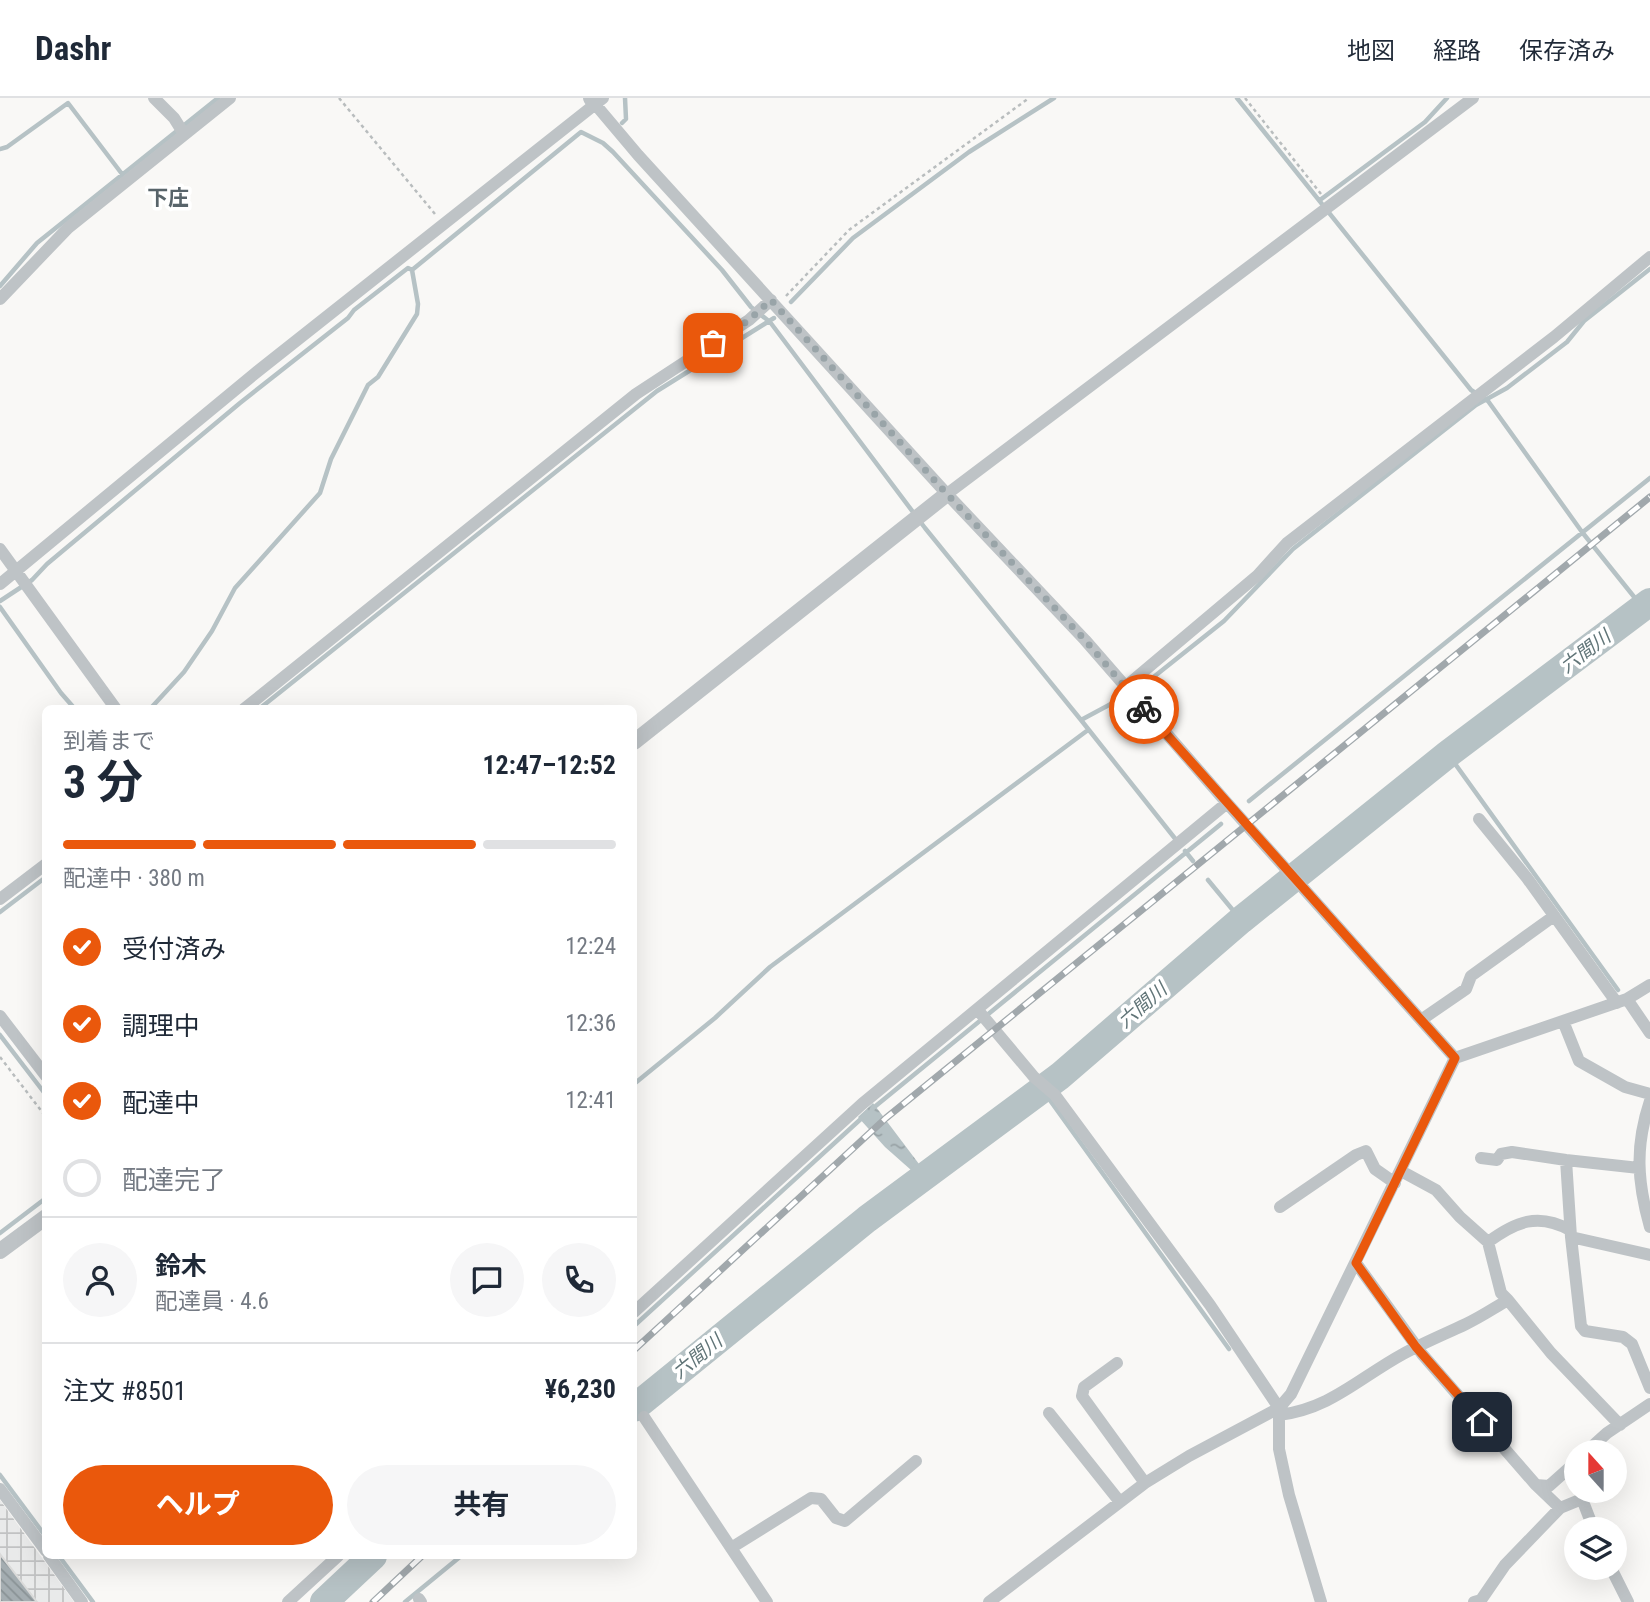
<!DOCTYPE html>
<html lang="ja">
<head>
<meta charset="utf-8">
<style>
	:root { --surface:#fff; --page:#f6f6f7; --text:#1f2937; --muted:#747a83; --line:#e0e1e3; --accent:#ea580c }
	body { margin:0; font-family:"Roboto Condensed","Noto Sans JP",sans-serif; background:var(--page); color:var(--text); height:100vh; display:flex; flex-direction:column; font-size:26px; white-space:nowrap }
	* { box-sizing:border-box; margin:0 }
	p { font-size:23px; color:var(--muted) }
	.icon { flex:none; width:38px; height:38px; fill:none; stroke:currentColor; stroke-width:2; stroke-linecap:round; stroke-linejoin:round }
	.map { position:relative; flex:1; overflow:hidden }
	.details { position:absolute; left:42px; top:607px; width:595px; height:854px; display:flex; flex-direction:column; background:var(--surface); border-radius:10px; box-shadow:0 7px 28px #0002 }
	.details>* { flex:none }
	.needle { width:46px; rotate:339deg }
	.controls { position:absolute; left:1564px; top:1342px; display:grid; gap:14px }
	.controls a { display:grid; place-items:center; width:63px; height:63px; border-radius:50%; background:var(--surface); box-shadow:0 7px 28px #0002; font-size:35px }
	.pin { position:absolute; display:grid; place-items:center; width:60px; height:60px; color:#fff; margin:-30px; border-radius:14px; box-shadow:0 4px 10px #0006 }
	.courier { position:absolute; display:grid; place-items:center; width:70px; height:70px; margin:-35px; border:5px solid #ea580c; border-radius:50%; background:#fff; color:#222; box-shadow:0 2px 9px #0007 }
	.overview em { font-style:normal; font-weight:700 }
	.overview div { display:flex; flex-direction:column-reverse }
	.overview { display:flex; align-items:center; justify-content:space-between; height:119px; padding:0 21px }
	h1 { font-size:46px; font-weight:700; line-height:52px }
	.bar { display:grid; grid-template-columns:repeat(4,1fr); gap:10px 7px; align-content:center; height:84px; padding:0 21px }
	.bar i { height:9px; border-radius:5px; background:var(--line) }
	.bar .current { background:var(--accent) }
	.bar p { grid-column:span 4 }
	.line { display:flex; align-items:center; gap:18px; padding:0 21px; border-top:2px solid var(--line) }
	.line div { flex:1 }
	.round { display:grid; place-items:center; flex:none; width:74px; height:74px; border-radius:37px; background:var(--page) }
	ol { padding:0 21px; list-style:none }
	li { display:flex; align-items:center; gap:21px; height:77px }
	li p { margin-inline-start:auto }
	li .icon { padding:7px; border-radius:50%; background:var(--accent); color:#fff; stroke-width:4 }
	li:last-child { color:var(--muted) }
	li i { width:38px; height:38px; border:4px solid var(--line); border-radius:50% }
	.primary-button { display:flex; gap:14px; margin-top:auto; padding:14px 21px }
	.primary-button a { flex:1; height:80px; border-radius:42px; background:var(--accent); color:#fff; font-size:28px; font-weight:700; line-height:80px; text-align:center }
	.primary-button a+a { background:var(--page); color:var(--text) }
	header { display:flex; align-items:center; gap:42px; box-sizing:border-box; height:98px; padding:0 35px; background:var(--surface); border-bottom:2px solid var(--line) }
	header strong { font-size:33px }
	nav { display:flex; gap:38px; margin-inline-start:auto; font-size:24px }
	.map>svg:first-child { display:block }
</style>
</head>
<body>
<header>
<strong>Dashr</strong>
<nav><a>地図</a><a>経路</a><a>保存済み</a></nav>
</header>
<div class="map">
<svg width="1650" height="1504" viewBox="0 0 1650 1504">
	<defs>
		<pattern id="industrial-grid" width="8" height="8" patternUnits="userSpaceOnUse" patternTransform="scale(1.75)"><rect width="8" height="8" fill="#e9eaea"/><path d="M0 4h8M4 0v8" fill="none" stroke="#c1c2c3"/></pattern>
		<pattern id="water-ripples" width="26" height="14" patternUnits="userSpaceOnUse" patternTransform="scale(1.75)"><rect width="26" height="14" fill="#b6c2c5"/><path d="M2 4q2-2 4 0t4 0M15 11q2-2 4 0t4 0" fill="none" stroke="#98a2a5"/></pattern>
		<pattern id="building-back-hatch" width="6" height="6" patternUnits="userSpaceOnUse" patternTransform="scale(1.75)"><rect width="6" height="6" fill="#a4adb1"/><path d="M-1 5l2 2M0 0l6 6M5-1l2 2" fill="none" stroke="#899295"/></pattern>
	</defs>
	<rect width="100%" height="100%" fill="#f9f8f6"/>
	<!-- industrial -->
	<path fill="url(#industrial-grid)" d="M0,1402L74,1504H0Z"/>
	<!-- water -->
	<path fill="url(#water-ripples)" d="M873,1005L919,1066L911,1072L885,1049L858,1019Z"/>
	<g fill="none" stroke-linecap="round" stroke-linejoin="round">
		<!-- stream -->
		<path stroke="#b6c2c5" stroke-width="4.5" d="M1237,0L1471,292L1488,303L1582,434L1643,510
			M622,25L626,21L625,0
			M0,51L7,49L68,5L122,76
			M1320,102L1425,24L1447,0
			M0,188L37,145L218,0
			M791,204L853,140L969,54L1054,0
			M0,503L32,482L47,466L240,305L348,220L354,212L408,170L412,172L581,34L603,45L613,54L722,172L751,209L770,224L925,430L1081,622
			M0,509L61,595L75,611
			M1141,589L1224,523L1293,451L1476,307L1507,290L1567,244L1584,223L1650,171
			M1122,600L1081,622L1177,743
			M150,611L184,574L212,533L235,490L320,395L331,361L368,287L378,279L417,216L418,206L412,172
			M259,611L657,293L774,220
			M1448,656L1618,892
			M1249,703L1650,380
			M1185,753L1193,763
			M1208,782L1241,822
			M0,814L46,779
			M0,937L46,997
			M634,986L715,920L770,869L1088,632
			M1044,994L1229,1251
			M872,1011L1221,726
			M912,1066L923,1079
			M0,1135L46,1100
			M634,1228L863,1019
			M0,1377L46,1439
			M59,1458L93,1504
			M369,1458L370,1460
			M405,1504L461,1458"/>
		<!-- river -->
		<path stroke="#b6c2c5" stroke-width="28" d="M634,1310L867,1121L1060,978L1241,822L1448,656L1650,504
			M324,1504L373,1458"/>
	</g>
	<!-- building -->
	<path fill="url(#building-back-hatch)" stroke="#dadad9" stroke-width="2" d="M0,1456L37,1504H0Z"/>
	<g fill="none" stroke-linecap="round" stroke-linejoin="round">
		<!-- path -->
		<path stroke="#b9bdbe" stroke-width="2.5" stroke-dasharray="3.5 3.5" stroke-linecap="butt" d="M339,0L435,116
			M1245,0L1321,96
			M786,198L849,132L1029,0
			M0,959L46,1019"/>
		<!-- minor -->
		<path stroke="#bec3c6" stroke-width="12" d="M154,0L174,20L184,36
			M595,6L638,57L947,396L1085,542L1227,705L1455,960
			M0,201L68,130L230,0
			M947,396L1473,0
			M0,451L116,611
			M0,486L258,273L603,0
			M1125,589L1258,477L1287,445L1554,239L1650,159
			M244,611L636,296L749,222L771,202
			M1479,721L1527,780L1617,905
			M0,801L46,766
			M1627,901L1650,935
			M977,911L1034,979L1055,997L1210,1207L1279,1310V1351L1289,1397L1321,1504
			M0,918L46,978
			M1421,922L1466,891L1471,878L1554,818
			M1563,923L1579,963L1625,989L1650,996
			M1650,1003C1635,1048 1637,1083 1650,1129
			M1481,1060L1497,1062L1501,1056L1512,1054L1566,1062L1639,1070
			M1566,1062L1571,1139L1581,1228L1585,1233L1623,1239L1632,1246L1650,1290
			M1401,1073L1436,1092L1460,1119L1488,1144
			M1280,1109L1356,1057L1366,1053L1375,1071L1395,1085
			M1571,1139L1650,1157
			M1356,1165L1422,1256L1536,1387L1549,1388L1577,1363
			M1508,1202L1501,1195L1488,1144C1515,1124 1538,1114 1570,1132
			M634,1214L862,1006L1227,705
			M1117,1265L1084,1289L1082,1298L1145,1385
			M1049,1315L1120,1404
			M1279,1317C1330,1311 1359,1280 1403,1256C1423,1245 1445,1236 1466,1226C1481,1219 1494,1210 1508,1202L1551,1255L1620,1327
			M644,1319L767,1504
			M1586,1354L1607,1335L1650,1306
			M1536,1387L1560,1410
			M0,1391L46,1453
			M731,1450L811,1400L821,1401L836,1420L845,1423L916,1363
			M49,1458L82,1504
			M1611,1470L1628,1504
			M419,1501L421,1504
			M288,1504L338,1458
			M989,1504L1145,1385L1189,1358L1279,1310L1291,1296L1455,960L1627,901L1650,887
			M1474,1504L1481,1502L1505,1467L1560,1410L1582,1401L1594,1432"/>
		<!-- tertiary -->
		<path stroke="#bec3c6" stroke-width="16" d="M591,0L595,6
			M634,644L947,396
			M0,1153L46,1119"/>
		<!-- rail casing -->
		<g stroke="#a1a8ac" stroke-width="7">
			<path id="rail" d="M634,1252L886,1020L1650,399
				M373,1504L422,1458"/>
		</g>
		<!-- rail -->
		<use href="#rail" stroke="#fff" stroke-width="4.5" stroke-dasharray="13" stroke-linecap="butt"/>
	</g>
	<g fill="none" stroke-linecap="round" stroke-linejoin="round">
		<!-- done -->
		<path stroke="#99a4a8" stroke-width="7" stroke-dasharray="0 12.6" d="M713,245L749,222L771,202L947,396L1085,542L1144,611"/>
		<!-- route -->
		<path stroke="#ea580c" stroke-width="9" d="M1144,611L1455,960L1356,1165L1416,1249L1482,1324"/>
	</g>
	<g text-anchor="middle" stroke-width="7" stroke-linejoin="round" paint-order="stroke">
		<!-- water labels -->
		<g font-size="19" font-style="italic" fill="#617578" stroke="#fff">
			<text transform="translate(1585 553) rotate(-37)" y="7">六間川</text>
			<text transform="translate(1142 907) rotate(-41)" y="7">六間川</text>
			<text transform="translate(697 1258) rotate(-39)" y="7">六間川</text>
		</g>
		<!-- quarter labels -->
		<g font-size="21" font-weight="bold" fill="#58646a" stroke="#fff">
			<text x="168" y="107">下庄</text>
		</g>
	</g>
</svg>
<div class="controls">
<a><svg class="needle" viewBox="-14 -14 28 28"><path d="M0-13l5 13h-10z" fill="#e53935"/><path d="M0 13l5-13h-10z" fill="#747a83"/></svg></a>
<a><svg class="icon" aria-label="layers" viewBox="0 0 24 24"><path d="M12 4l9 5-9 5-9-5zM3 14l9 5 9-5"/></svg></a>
</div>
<div class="pin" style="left:713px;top:245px;background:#ea580c"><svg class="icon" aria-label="bag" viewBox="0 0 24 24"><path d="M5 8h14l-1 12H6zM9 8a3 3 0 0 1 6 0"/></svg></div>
<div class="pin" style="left:1482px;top:1324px;background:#1f2937"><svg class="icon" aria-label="home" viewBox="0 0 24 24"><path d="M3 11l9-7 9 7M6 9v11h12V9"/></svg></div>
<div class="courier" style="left:1144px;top:611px"><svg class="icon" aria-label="bike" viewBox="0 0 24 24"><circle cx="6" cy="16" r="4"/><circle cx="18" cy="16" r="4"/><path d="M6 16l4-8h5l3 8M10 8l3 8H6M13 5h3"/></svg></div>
<section class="details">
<div class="overview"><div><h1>3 分</h1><p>到着まで</p></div><em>12:47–12:52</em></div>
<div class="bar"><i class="current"></i><i class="current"></i><i class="current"></i><i></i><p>配達中 · 380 m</p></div>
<ol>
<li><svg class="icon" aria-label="check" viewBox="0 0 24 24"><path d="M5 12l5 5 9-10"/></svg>受付済み<p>12:24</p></li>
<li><svg class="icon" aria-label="check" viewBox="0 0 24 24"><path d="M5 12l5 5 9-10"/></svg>調理中<p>12:36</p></li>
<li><svg class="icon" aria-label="check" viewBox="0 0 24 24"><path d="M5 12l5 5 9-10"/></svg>配達中<p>12:41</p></li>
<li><i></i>配達完了</li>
</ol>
<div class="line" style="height:126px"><a class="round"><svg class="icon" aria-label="person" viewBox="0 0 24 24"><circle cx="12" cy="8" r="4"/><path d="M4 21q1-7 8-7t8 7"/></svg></a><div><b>鈴木</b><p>配達員 · 4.6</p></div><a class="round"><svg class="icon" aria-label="chat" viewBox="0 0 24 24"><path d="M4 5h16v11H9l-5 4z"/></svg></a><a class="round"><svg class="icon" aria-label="phone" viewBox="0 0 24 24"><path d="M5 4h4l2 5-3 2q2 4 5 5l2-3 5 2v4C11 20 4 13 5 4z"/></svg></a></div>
<div class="line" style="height:91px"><div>注文 #8501</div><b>¥6,230</b></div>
<div class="primary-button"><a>ヘルプ</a><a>共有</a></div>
</section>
</div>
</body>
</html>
